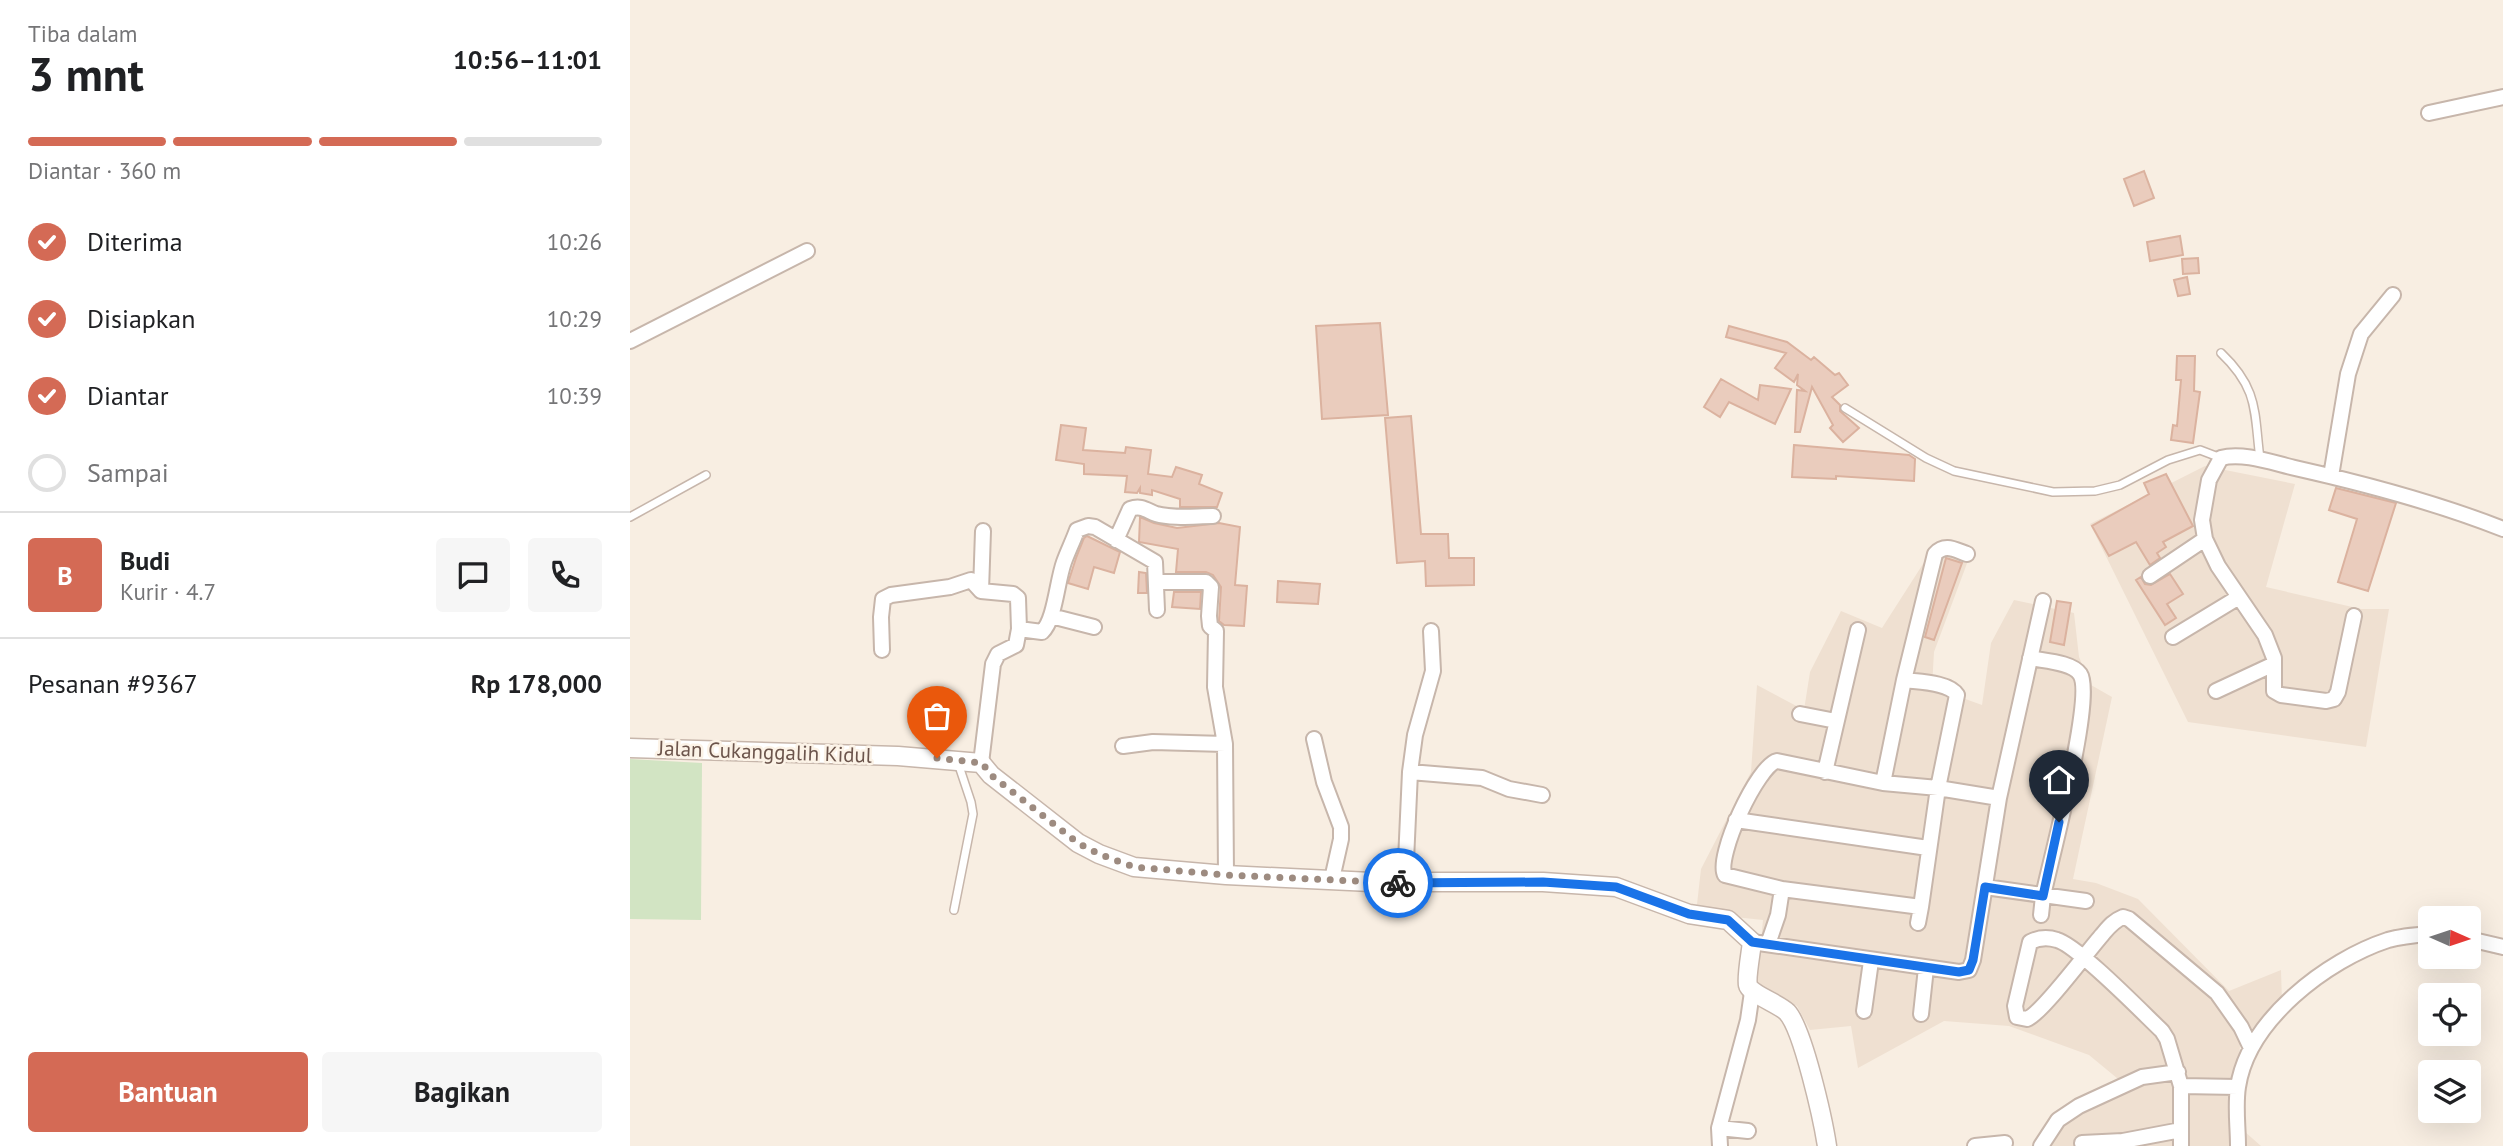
<!DOCTYPE html>
<html lang="id">
<head>
<meta charset="utf-8">
<style>
	:root { --surface:#fff; --page:#f6f6f6; --text:#202124; --muted:#757577; --line:#e0e0e0; --accent:#d46a55 }
	body { margin:0; font-family:"PT Sans",sans-serif; background:var(--page); color:var(--text); height:100vh; display:flex; flex-direction:column; font-size:26px; white-space:nowrap }
	* { box-sizing:border-box; margin:0 }
	p { font-size:23px; color:var(--muted) }
	.icon { flex:none; width:38px; height:38px; fill:none; stroke:currentColor; stroke-width:2; stroke-linecap:round; stroke-linejoin:round }
	.map { position:relative; flex:1; overflow:hidden }
	.drawer { display:flex; flex-direction:column; background:var(--surface); width:630px }
	.drawer>* { flex:none }
	.needle { width:46px; rotate:93deg }
	.tools { position:absolute; left:1788px; top:906px; display:grid; gap:14px }
	.tools a { display:grid; place-items:center; width:63px; height:63px; border-radius:7px; background:var(--surface); box-shadow:0 7px 28px #0002; font-size:35px }
	.pin { position:absolute; display:grid; place-items:center; width:60px; height:60px; color:#fff; margin:-72px -30px; border-radius:50% 50% 50% 0; rotate:-45deg; box-shadow:0 0 7px #0007 }
	.pin .icon { rotate:45deg }
	.courier { position:absolute; display:grid; place-items:center; width:70px; height:70px; margin:-35px; border:5px solid #1a73e8; border-radius:50%; background:#fff; color:#222; box-shadow:0 2px 9px #0007 }
	.summary em { font-style:normal; font-weight:800 }
	.summary div { display:flex; flex-direction:column-reverse }
	.summary { display:flex; align-items:center; justify-content:space-between; height:119px; padding:0 28px }
	h1 { font-size:46px; font-weight:800; line-height:52px }
	.bar { display:grid; grid-template-columns:repeat(4,1fr); gap:10px 7px; align-content:center; height:84px; padding:0 28px }
	.bar i { height:9px; border-radius:5px; background:var(--line) }
	.bar .current { background:var(--accent) }
	.bar p { grid-column:span 4 }
	.line { display:flex; align-items:center; gap:18px; padding:0 28px; border-top:2px solid var(--line) }
	.line div { flex:1 }
	.round { display:grid; place-items:center; flex:none; width:74px; height:74px; border-radius:7px; background:var(--page) }
	ol { padding:0 28px; list-style:none }
	li { display:flex; align-items:center; gap:21px; height:77px }
	li p { margin-inline-start:auto }
	li .icon { padding:7px; border-radius:50%; background:var(--accent); color:#fff; stroke-width:4 }
	li:last-child { color:var(--muted) }
	li i { width:38px; height:38px; border:4px solid var(--line); border-radius:50% }
	.primary-button { display:flex; gap:14px; margin-top:auto; padding:14px 28px }
	.primary-button a { flex:1; height:80px; border-radius:7px; background:var(--accent); color:#fff; font-size:28px; font-weight:800; line-height:80px; text-align:center }
	.primary-button a+a { background:var(--page); color:var(--text) }
	main { display:flex; flex:1; min-height:0 }
	.map>svg:first-child { display:block }
</style>
</head>
<body>
<main>
<section class="drawer">
<div class="summary"><div><h1>3 mnt</h1><p>Tiba dalam</p></div><em>10:56–11:01</em></div>
<div class="bar"><i class="current"></i><i class="current"></i><i class="current"></i><i></i><p>Diantar · 360 m</p></div>
<ol>
<li><svg class="icon" aria-label="check" viewBox="0 0 24 24"><path d="M5 12l5 5 9-10"/></svg>Diterima<p>10:26</p></li>
<li><svg class="icon" aria-label="check" viewBox="0 0 24 24"><path d="M5 12l5 5 9-10"/></svg>Disiapkan<p>10:29</p></li>
<li><svg class="icon" aria-label="check" viewBox="0 0 24 24"><path d="M5 12l5 5 9-10"/></svg>Diantar<p>10:39</p></li>
<li><i></i>Sampai</li>
</ol>
<div class="line" style="height:126px"><b class="round" style="background:var(--accent);color:#fff">B</b><div><b>Budi</b><p>Kurir · 4.7</p></div><a class="round"><svg class="icon" aria-label="chat" viewBox="0 0 24 24"><path d="M4 5h16v11H9l-5 4z"/></svg></a><a class="round"><svg class="icon" aria-label="phone" viewBox="0 0 24 24"><path d="M5 4h4l2 5-3 2q2 4 5 5l2-3 5 2v4C11 20 4 13 5 4z"/></svg></a></div>
<div class="line" style="height:91px"><div>Pesanan #9367</div><b>Rp 178,000</b></div>
<div class="primary-button"><a>Bantuan</a><a>Bagikan</a></div>
</section>
<div class="map">
<svg width="1873" height="1146" viewBox="0 0 1873 1146">
	<rect width="100%" height="100%" fill="#f8eee2"/>
	<!-- residential -->
	<path fill="#efe0d1" d="M1575,466L1665,484L1636,587L1731,609H1759L1736,747L1558,722L1460,524Z
		M1315,548L1339,558L1304,652L1302,687L1352,705L1361,643L1384,600L1444,613L1449,657L1461,685L1482,697L1443,879L1466,883L1508,899L1599,991L1651,970L1652,1002L1610,1045L1605,1117L1614,1131L1631,1146H1415L1423,1127L1499,1088L1459,1055L1379,1026L1314,1021L1228,1068L1221,1026L1180,1030L1167,1006L1127,984L1133,920L1066,913L1071,869L1121,772L1127,685L1174,710L1180,672L1211,611L1252,628L1300,553Z"/>
	<!-- green -->
	<path fill="#d2e4c3" d="M0,759L72,763L71,920L0,919Z"/>
	<!-- building -->
	<path fill="#eaccbd" stroke="#dbb29f" stroke-width="2" d="M1514,171L1524,198L1504,206L1494,179Z
		M1550,236L1553,255L1520,261L1517,242Z
		M1568,258L1569,273L1553,274L1552,259Z
		M1557,277L1560,294L1548,296L1544,280Z
		M750,323L758,415L692,419L686,326Z
		M1099,326L1157,342L1181,360L1184,357L1205,375L1209,373L1218,385L1202,397L1210,405V411L1229,428L1213,442L1200,428L1203,425L1182,387L1170,432H1165L1167,390L1175,391L1167,385L1168,374L1164,382L1145,368L1156,353L1096,337Z
		M1547,356H1565L1564,391L1570,392L1563,443L1541,440L1543,425L1547,426L1551,380H1546Z
		M1091,379L1128,400L1130,385L1161,389L1145,424L1099,402L1090,417L1074,407Z
		M781,416L791,534H818L819,558H844V585L796,586L795,561L767,563L755,418Z
		M431,425L456,428L453,450L495,453L496,447L521,450L518,474L542,477L546,467L572,475L569,484L592,493L587,507H550V499L522,490V495L510,493V488L507,493L495,492L497,476L454,474V464L426,460Z
		M1164,445L1279,455L1285,459L1284,481L1206,476V479L1162,477Z
		M1536,474L1563,526L1533,542L1536,547L1527,553L1530,558L1520,565L1506,542L1479,556L1462,526L1519,494L1514,483Z
		M1706,488L1766,503L1738,591L1708,582L1727,519L1699,510Z
		M510,517L524,523L547,528L589,523L610,527L605,585L617,586L614,626L594,625L589,621L591,587L583,575L576,572H546L548,549L509,542Z
		M457,536L490,552L484,573L464,567L458,589L438,583L446,558L454,538Z
		M1316,558L1332,563L1304,640L1295,637Z
		M509,572L516,573L517,593H508Z
		M1540,574L1553,594L1537,604L1546,618L1535,625L1506,580L1511,577L1515,584L1521,585Z
		M648,581L690,584L688,604L647,602Z
		M544,592H571L570,609L542,607Z
		M1427,601L1441,603L1434,645L1420,642Z"/>
	<g fill="none" stroke-linecap="round" stroke-linejoin="round">
		<!-- service casing -->
		<g stroke="#c7b6ab" stroke-width="10">
			<path id="service" d="M1591,353C1629,389 1624,412 1630,459
				M1215,408L1296,458L1324,471L1423,492L1465,491L1490,485L1538,460L1570,450L1591,458
				M0,517L76,475
				M324,910L343,814L341,802L328,763"/>
		</g>
		<!-- minor casing -->
		<g stroke="#c7b6ab" stroke-width="18">
			<path id="minor" d="M1799,113L1873,97
				M0,341L177,251
				M1701,476L1718,374L1731,334L1763,295
				M486,540L500,509C511,505 516,510 526,514C543,519 565,516 583,516
				M1520,576L1575,539
				M527,582H576L581,587L579,616L580,626L586,631L585,687L595,744L596,875
				M351,591L353,531
				M421,616L464,627
				M1724,616L1708,692L1704,699L1696,701L1651,695L1644,691V658L1635,635L1588,566L1575,539L1572,520L1579,480L1591,458C1613,452 1643,463 1665,468C1736,484 1805,502 1873,529
				M389,629L412,632C425,620 427,581 434,562C438,551 443,541 447,530L458,526L465,527L525,562L527,610
				M1543,637L1609,597
				M252,650L251,617L253,599L261,595L320,587L341,580L351,591L383,594L388,598L389,629L386,645L368,654L363,664L351,763
				M1400,658C1414,661 1442,662 1450,674C1465,696 1420,862 1413,896L1411,915
				M1274,680C1288,682 1319,682 1327,695L1308,788L1291,907L1152,889L1095,875C1085,857 1128,765 1147,761L1253,783L1308,788L1369,798
				M1586,691L1644,664
				M1170,714L1206,721
				M684,739L694,782L711,827V839L702,879
				M493,746L523,742L595,744
				M780,772L852,778L879,789L912,795
				M1195,772L1228,630
				M1253,783L1274,680L1305,554C1315,543 1325,550 1337,554
				M1106,820L1298,848
				M775,883L780,772L785,735L803,671L801,631
				M1355,887L1456,901
				M1288,923L1291,907
				M1839,939L1873,947
				M1122,942L1329,972L1339,970L1343,960L1369,798L1413,601
				M1138,944L1148,915L1152,889
				M1234,1011L1241,961
				M1291,1014L1296,968
				M1608,1087L1551,1086L1537,1039L1532,1031C1513,1013 1447,945 1427,940C1418,937 1408,938 1400,942L1385,1006L1387,1017L1397,1019C1412,1013 1457,952 1472,935C1478,928 1483,921 1493,917L1499,919L1587,993L1611,1027L1621,1048
				M1089,1128L1118,1131
				M1493,1141L1551,1130
				M1452,1143L1493,1141V1146
				M1090,1146L1089,1128L1118,1020L1122,992
				M1345,1146L1375,1143
				M1411,1146L1428,1120L1449,1106L1512,1077L1548,1072
				M1551,1146V1086
				M1608,1146C1608,1127 1605,1106 1608,1087C1618,1020 1697,960 1758,940C1772,936 1787,935 1801,934"/>
		</g>
		<!-- tertiary casing -->
		<g stroke="#c7b6ab" stroke-width="21">
			<path id="tertiary" d="M0,748L268,756L351,763L361,775L448,843L469,854L504,867L596,875L741,882H913L986,887L1059,914L1098,920L1122,942C1121,952 1116,978 1118,985C1119,993 1149,1004 1157,1012C1173,1029 1193,1120 1197,1146"/>
		</g>
		<!-- service -->
		<use href="#service" stroke="#fff" stroke-width="7"/>
		<!-- minor -->
		<use href="#minor" stroke="#fff" stroke-width="14"/>
		<!-- tertiary -->
		<use href="#tertiary" stroke="#fff" stroke-width="18"/>
	</g>
	<g fill="none" stroke-linecap="round" stroke-linejoin="round">
		<!-- done -->
		<path stroke="#9d8b80" stroke-width="7" stroke-dasharray="0 12.6" d="M307,758L352,763L361,775L448,843L469,854L504,867L596,875L768,883"/>
		<!-- route -->
		<path stroke="#1a73e8" stroke-width="9" d="M768,883L913,882L986,887L1059,914L1098,920L1122,942L1329,972L1339,970L1343,960L1355,887L1413,896L1429,822"/>
	</g>
	<g text-anchor="middle" stroke-width="5" stroke-linejoin="round" paint-order="stroke">
		<!-- street labels -->
		<g font-size="21" fill="#6c554c" stroke="#fcf3e7">
			<text transform="translate(135 752) rotate(2)" y="7">Jalan Cukanggalih Kidul</text>
		</g>
	</g>
</svg>
<div class="tools">
<a><svg class="needle" viewBox="-14 -14 28 28"><path d="M0-13l5 13h-10z" fill="#e53935"/><path d="M0 13l5-13h-10z" fill="#757577"/></svg></a>
<a><svg class="icon" aria-label="locate" viewBox="0 0 24 24"><circle cx="12" cy="12" r="6"/><path d="M12 2v4M12 18v4M2 12h4M18 12h4"/></svg></a>
<a><svg class="icon" aria-label="layers" viewBox="0 0 24 24"><path d="M12 4l9 5-9 5-9-5zM3 14l9 5 9-5"/></svg></a>
</div>
<div class="pin" style="left:307px;top:758px;background:#ea580c"><svg class="icon" aria-label="bag" viewBox="0 0 24 24"><path d="M5 8h14l-1 12H6zM9 8a3 3 0 0 1 6 0"/></svg></div>
<div class="pin" style="left:1429px;top:822px;background:#1f2937"><svg class="icon" aria-label="home" viewBox="0 0 24 24"><path d="M3 11l9-7 9 7M6 9v11h12V9"/></svg></div>
<div class="courier" style="left:768px;top:883px"><svg class="icon" aria-label="bike" viewBox="0 0 24 24"><circle cx="6" cy="16" r="4"/><circle cx="18" cy="16" r="4"/><path d="M6 16l4-8h5l3 8M10 8l3 8H6M13 5h3"/></svg></div>
</div>
</main>
</body>
</html>
